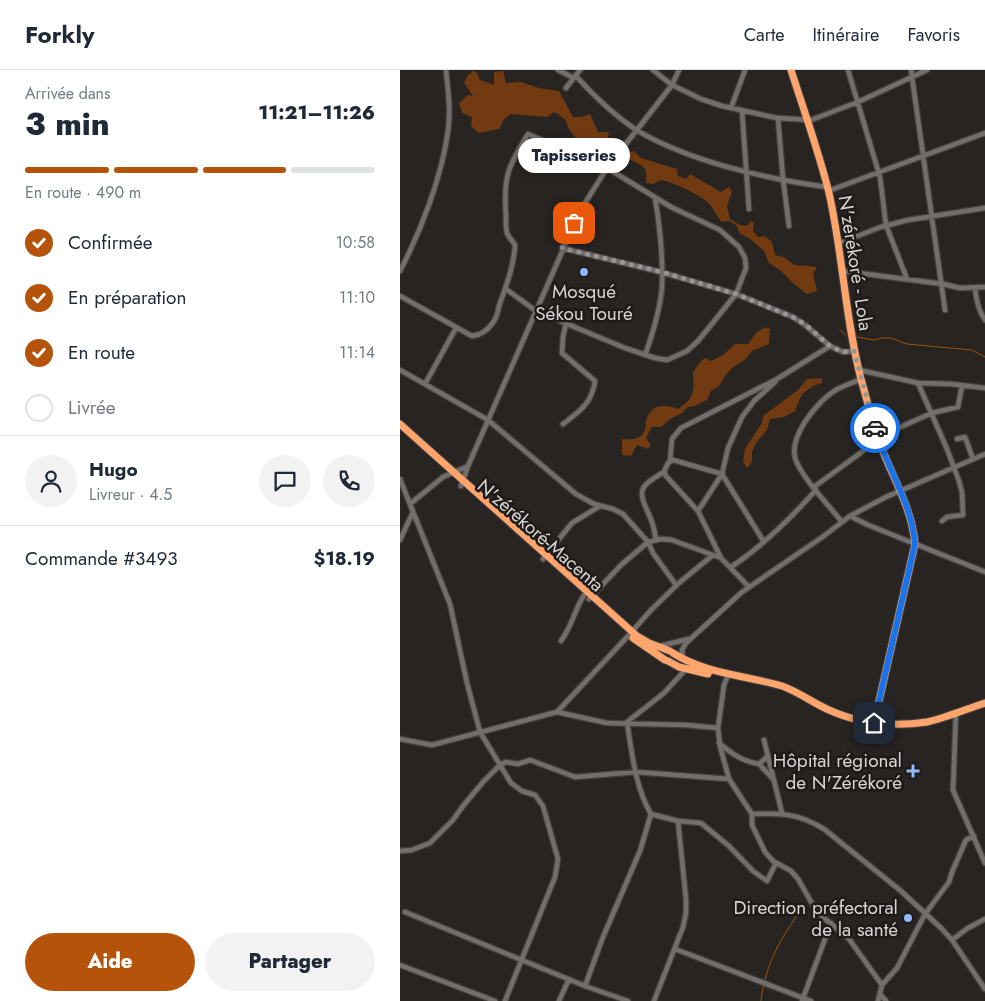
<!DOCTYPE html>
<html lang="fr">
<head>
<meta charset="utf-8">
<style>
	:root { --surface:#fff; --page:#f2f2f3; --text:#1f2937; --muted:#747a83; --line:#e0e1e3; --accent:#b45309 }
	body { margin:0; font-family:Jost,sans-serif; background:var(--page); color:var(--text); height:100vh; display:flex; flex-direction:column; font-size:19px; white-space:nowrap }
	* { box-sizing:border-box; margin:0 }
	p { font-size:16px; color:var(--muted) }
	.icon { flex:none; width:28px; height:28px; fill:none; stroke:currentColor; stroke-width:2; stroke-linecap:round; stroke-linejoin:round }
	.map { position:relative; flex:1; overflow:hidden }
	.details { display:flex; flex-direction:column; background:var(--surface); width:400px }
	.details>* { flex:none }
	.pin { position:absolute; display:grid; place-items:center; width:42px; height:42px; color:#fff; margin:-21px; border-radius:10px; box-shadow:0 2px 8px #0006 }
	.courier { position:absolute; display:grid; place-items:center; width:50px; height:50px; margin:-25px; border:4px solid #1a73e8; border-radius:50%; background:#fff; color:#222; box-shadow:0 1px 6px #0007 }
	.bubble { position:absolute; height:35px; border-radius:18px; background:var(--surface); box-shadow:0 2px 12px #0003; font-size:16px; font-weight:800; line-height:35px; text-align:center }
	.summary em { font-style:normal; font-weight:800 }
	.summary div { display:flex; flex-direction:column-reverse }
	.summary { display:flex; align-items:center; justify-content:space-between; height:85px; padding:0 25px }
	h1 { font-size:32px; font-weight:800; line-height:38px }
	.bar { display:grid; grid-template-columns:repeat(4,1fr); gap:8px 5px; align-content:center; height:60px; padding:0 25px }
	.bar i { height:6px; border-radius:4px; background:var(--line) }
	.bar .current { background:var(--accent) }
	.bar p { grid-column:span 4 }
	.line { display:flex; align-items:center; gap:12px; padding:0 25px; border-top:1px solid var(--line) }
	.line div { flex:1 }
	.round { display:grid; place-items:center; flex:none; width:52px; height:52px; border-radius:26px; background:var(--page) }
	ol { padding:0 25px; list-style:none }
	li { display:flex; align-items:center; gap:15px; height:55px }
	li p { margin-inline-start:auto }
	li .icon { padding:5px; border-radius:50%; background:var(--accent); color:#fff; stroke-width:4 }
	li:last-child { color:var(--muted) }
	li i { width:28px; height:28px; border:2px solid var(--line); border-radius:50% }
	.primary-button { display:flex; gap:10px; margin-top:auto; padding:10px 25px }
	.primary-button a { flex:1; height:58px; border-radius:30px; background:var(--accent); color:#fff; font-size:20px; font-weight:800; line-height:58px; text-align:center }
	.primary-button a+a { background:var(--page); color:var(--text) }
	header { display:flex; align-items:center; gap:30px; box-sizing:border-box; height:70px; padding:0 25px; background:var(--surface); border-bottom:1px solid var(--line) }
	header strong { font-size:24px }
	nav { display:flex; gap:28px; margin-inline-start:auto; font-size:18px }
	main { display:flex; flex:1; min-height:0 }
	.map>svg:first-child { display:block }
</style>
</head>
<body>
<header>
<strong>Forkly</strong>
<nav><a>Carte</a><a>Itinéraire</a><a>Favoris</a></nav>
</header>
<main>
<section class="details">
<div class="summary"><div><h1>3 min</h1><p>Arrivée dans</p></div><em>11:21–11:26</em></div>
<div class="bar"><i class="current"></i><i class="current"></i><i class="current"></i><i></i><p>En route · 490 m</p></div>
<ol>
<li><svg class="icon" aria-label="check" viewBox="0 0 24 24"><path d="M5 12l5 5 9-10"/></svg>Confirmée<p>10:58</p></li>
<li><svg class="icon" aria-label="check" viewBox="0 0 24 24"><path d="M5 12l5 5 9-10"/></svg>En préparation<p>11:10</p></li>
<li><svg class="icon" aria-label="check" viewBox="0 0 24 24"><path d="M5 12l5 5 9-10"/></svg>En route<p>11:14</p></li>
<li><i></i>Livrée</li>
</ol>
<div class="line" style="height:90px"><a class="round"><svg class="icon" aria-label="person" viewBox="0 0 24 24"><circle cx="12" cy="8" r="4"/><path d="M4 21q1-7 8-7t8 7"/></svg></a><div><b>Hugo</b><p>Livreur · 4.5</p></div><a class="round"><svg class="icon" aria-label="chat" viewBox="0 0 24 24"><path d="M4 5h16v11H9l-5 4z"/></svg></a><a class="round"><svg class="icon" aria-label="phone" viewBox="0 0 24 24"><path d="M5 4h4l2 5-3 2q2 4 5 5l2-3 5 2v4C11 20 4 13 5 4z"/></svg></a></div>
<div class="line" style="height:65px"><div>Commande #3493</div><b>$18.19</b></div>
<div class="primary-button"><a>Aide</a><a>Partager</a></div>
</section>
<div class="map">
<svg width="585" height="931" viewBox="0 0 585 931">
	<rect width="100%" height="100%" fill="#272422"/>
	<!-- green -->
	<path fill="#723a10" d="M73,1L77,3L80,10L94,15V2L103,1L106,13L121,12L139,18L159,21L173,47H181L190,44L198,62H209L206,77C194,79 178,73 171,62C163,50 171,52 154,42L147,47L111,44L104,49L99,59L79,63L71,56L72,47L62,43L59,33L68,25L73,26L64,13L68,5Z
		M234,81L241,88L277,99L278,106L286,109L290,104L321,122L329,117L332,121L327,136L330,149L340,155L347,156L351,151L354,153L353,161L358,167L365,166L372,172L375,185L383,187L395,195L417,197L413,204L417,221L407,224L394,214L380,200L369,193L364,181L349,168L340,164L336,155L329,151L322,152C317,147 315,141 311,136C304,126 273,112 261,110L253,114L246,113C248,96 243,96 229,89L230,82Z
		M365,257L370,259L369,274L352,281L345,290L333,297L325,306L319,316L311,321L307,330L294,336L288,337L282,343L270,349L261,357H252L246,368L251,375L248,379L237,375L231,386L222,385V369C231,370 242,370 245,359C246,356 245,353 246,351C250,334 265,333 278,339C295,328 294,321 293,302L300,292L305,288L311,291L323,285L335,274H348L356,263Z
		M422,308V313L413,316L402,324L395,341L384,347L370,349L367,360L356,373L352,382V392L347,398L343,392L345,379L362,353L363,346L398,320L407,309Z"/>
	<g fill="none" stroke-linecap="round" stroke-linejoin="round">
		<!-- stream -->
		<path stroke="#a2510d" stroke-width="1" d="M440,260L446,265
			M457,267L474,270L482,268H491L507,274L572,280L585,287
			M361,931C365,896 378,873 398,844"/>
		<!-- minor casing -->
		<g stroke="#444140" stroke-width="7">
			<path id="minor" d="M158,0L174,8
				M253,0L272,15L301,29L322,36L377,48L411,50L458,32L527,0
				M448,0L480,107L486,155L507,209
				M511,0L545,240
				M176,6C194,26 215,46 238,61C291,92 367,109 427,117
				M166,18L180,0
				M331,38L345,0
				M342,41L349,139
				M378,48L383,109L389,156
				M428,121L585,63
				M439,173L481,157L508,150L585,138
				M162,178L261,202L336,224L393,247L405,255L430,276L443,282L454,281
				M0,201C21,161 42,106 48,61C51,41 48,20 46,0
				M443,201L543,214L560,218L585,217
				M575,218C576,229 578,240 585,250
				M0,226L72,266C81,265 89,259 94,251C97,247 98,241 99,236C106,216 114,196 115,175C113,171 110,169 108,165C105,160 106,151 106,146C103,106 108,97 128,64L207,98L271,137L320,160L339,177L345,188L346,198L336,224L298,271L287,281L267,290L255,288L225,278L136,241L106,219
				M245,285C253,263 260,240 262,217C263,188 260,157 255,128
				M0,300L88,350L176,424L194,434L213,439L223,444L248,472L253,483L276,515
				M459,300L518,313L551,314L585,318
				M518,313L547,379L559,411L562,422L563,445L547,447L542,451
				M25,314L56,258
				M163,354C180,341 192,333 195,311L162,283L163,267L166,253
				M478,367L532,343L558,337L562,316
				M557,369L565,367L573,389
				M270,391L272,369L281,358L377,309L430,276
				M0,409L50,534L67,613L80,662L111,713L122,721L135,725L143,736L158,789L155,807L105,931
				M61,416L68,396L180,141L207,98L272,15L279,0
				M414,417L478,370
				M10,434L43,407L68,396
				M298,441L322,404L328,378L342,347L354,331L375,312
				M450,446L468,455L585,502
				M442,452C427,433 408,415 397,393C385,370 417,331 436,320C444,315 453,313 461,309
				M0,470L13,442
				M256,470C255,463 253,454 250,447C238,420 237,418 264,402
				M143,489L172,453L200,436
				M331,497C363,476 390,449 416,420
				M349,517L321,488L298,441L266,406L264,402L268,393L273,390L322,404L364,472
				M189,529L221,495L248,472L261,469L272,470L321,488
				M161,571C172,556 175,539 184,525
				M260,576L289,569
				M283,589L282,580L286,573L342,522L421,468L450,446L486,427L585,384
				M286,599L264,623L227,652C232,683 235,717 251,744L278,751L301,753L329,776L353,801L367,811L376,793
				M328,605L324,615L318,658L320,676L329,709L352,744V755L365,782L373,791L391,801L398,809L417,842L449,869L482,915
				M157,642L229,565L251,540L280,512L313,485
				M556,642L553,720L585,793
				M0,669L32,675L157,642L207,653L286,655L318,658
				M364,670L382,743
				M319,673C332,684 342,691 359,694L368,686
				M359,694L373,709
				M352,744C381,743 398,743 424,759L501,821L541,858L552,870L585,919
				M0,781L12,780L30,773L53,750L63,736L83,712L100,695L106,692L118,694L130,690L175,707L236,702L329,709
				M5,842L185,916L228,931
				M552,870L568,858L585,849
				M275,879L411,931
				M0,895L95,931
				M185,916L203,867L240,781L251,744
				M480,924L486,931
				M159,931L169,909
				M254,931L283,857L286,843V829L278,751
				M402,931L431,853
				M478,931L482,915L497,898L525,844L549,812L552,802L566,770L574,766"/>
		</g>
		<!-- highway casing -->
		<g stroke="#444140" stroke-width="9">
			<path id="highway" d="M391,0C404,41 419,82 429,123C443,185 445,248 461,309C467,330 472,351 479,371C491,405 512,437 515,474L474,653
				M0,354L237,566L249,573L270,581
				M233,568L265,590
				M273,583C306,604 344,605 382,616C399,622 413,633 429,640C460,654 494,657 527,652C546,648 566,639 585,633
				M268,591L279,597L308,604"/>
		</g>
		<!-- minor -->
		<use href="#minor" stroke="#716e6b" stroke-width="4.5"/>
		<!-- highway -->
		<use href="#highway" stroke="#fea56d" stroke-width="7"/>
	</g>
	<g fill="none" stroke-linecap="round" stroke-linejoin="round">
		<!-- done -->
		<path stroke="#999796" stroke-width="5" stroke-dasharray="0 9" d="M174,153L162,178L262,202L336,224L393,247L406,255L430,276L443,282L454,281L475,358"/>
		<!-- route -->
		<path stroke="#1a73e8" stroke-width="6" d="M474,653L515,474C512,433 486,397 475,358"/>
	</g>
	<!-- markers -->
	<g fill="#92b7fd" stroke="#1e1b19" stroke-width="2">
		<circle cx="184" cy="202" r="5"/>
		<path d="M510.5 693.5h5v5h5v5h-5v5h-5v-5h-5v-5h5z"/>
		<circle cx="508" cy="848" r="5"/>
	</g>
	<g text-anchor="middle" stroke-width="5" stroke-linejoin="round" paint-order="stroke">
		<!-- street labels -->
		<g font-size="19" fill="#d7d5d4" stroke="#1e1b19">
			<text transform="translate(456 193) rotate(81)" y="7">N'zérékoré - Lola</text>
			<text transform="translate(141 465) rotate(41)" y="7">N'zérékoré-Macenta</text>
		</g>
		<!-- poi labels -->
		<g font-size="19" fill="#d7d5d4" stroke="#1e1b19" text-anchor="end">
			<text x="184" y="228" text-anchor="middle">Mosqué<tspan x="184" dy="22">Sékou Touré</tspan></text>
			<text x="502" y="697">Hôpital régional<tspan x="502" dy="22">de N'Zérékoré</tspan></text>
			<text x="498" y="844">Direction préfectoral<tspan x="498" dy="22">de la santé</tspan></text>
		</g>
	</g>
</svg>
<div class="pin" style="left:174px;top:153px;background:#ea580c"><svg class="icon" aria-label="bag" viewBox="0 0 24 24"><path d="M5 8h14l-1 12H6zM9 8a3 3 0 0 1 6 0"/></svg></div>
<div class="pin" style="left:474px;top:653px;background:#1f2937"><svg class="icon" aria-label="home" viewBox="0 0 24 24"><path d="M3 11l9-7 9 7M6 9v11h12V9"/></svg></div>
<div class="courier" style="left:475px;top:358px"><svg class="icon" aria-label="car" viewBox="0 0 24 24"><path d="M5 17H2v-5l4-1 3-4h7l3 4 3 1v5h-3M9 17h6M6 11h13"/><circle cx="7" cy="17" r="2"/><circle cx="17" cy="17" r="2"/></svg></div>
<div class="bubble" style="left:118px;top:68px;width:112px">Tapisseries</div>
</div>
</main>
</body>
</html>
